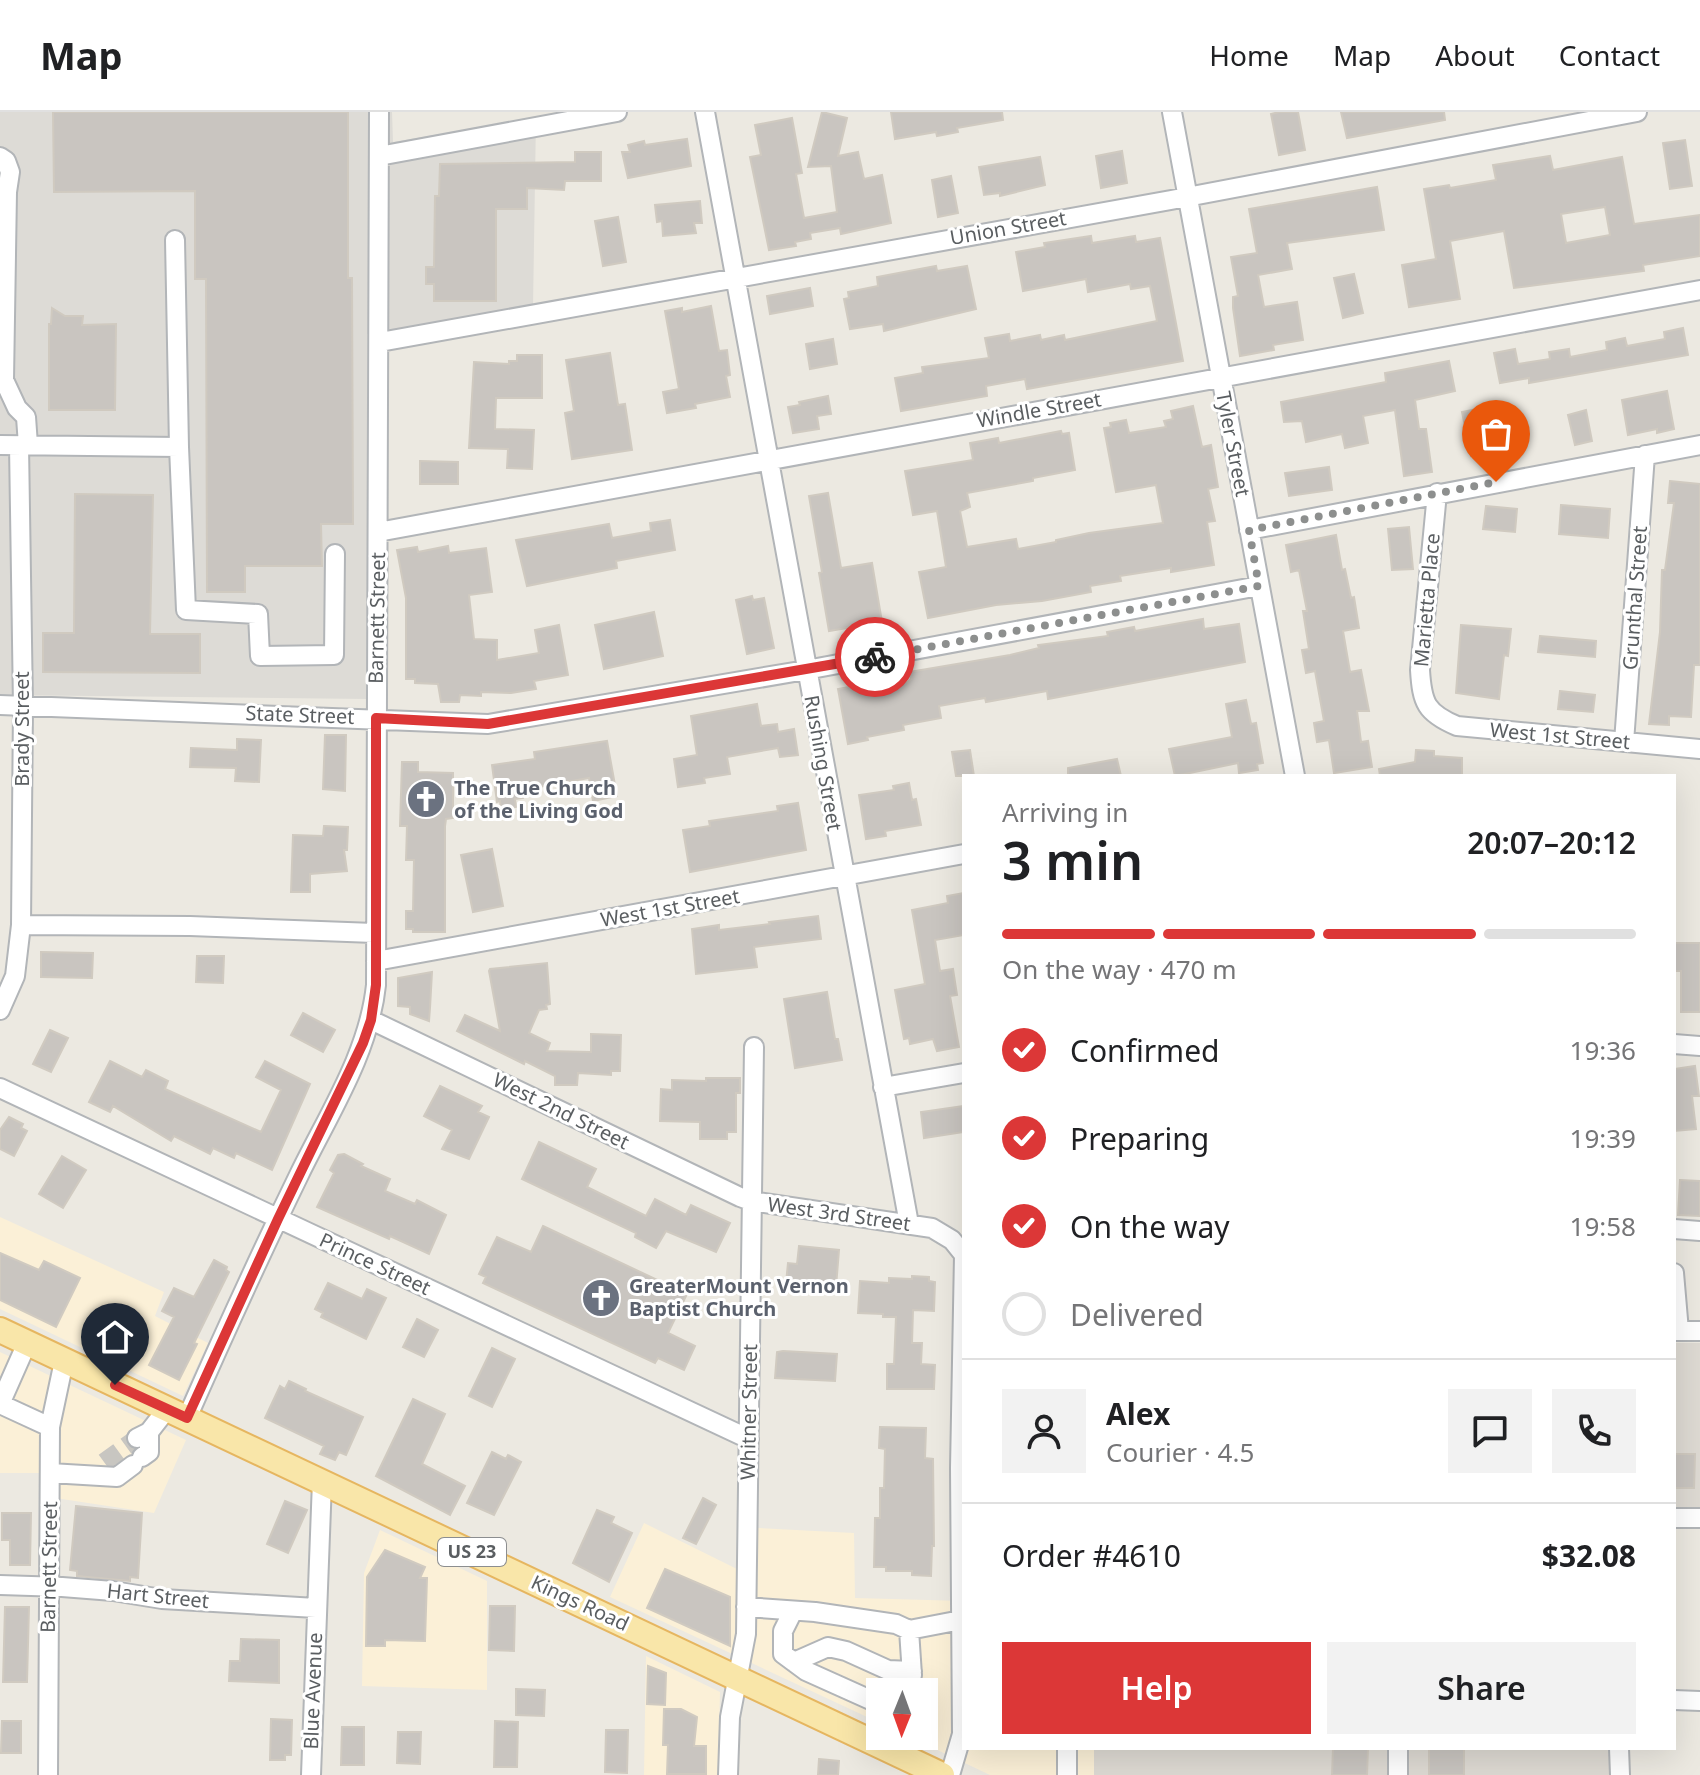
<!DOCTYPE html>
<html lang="en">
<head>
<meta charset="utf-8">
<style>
	:root { --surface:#fff; --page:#f2f2f2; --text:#202124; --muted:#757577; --line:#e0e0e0; --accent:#dc3737 }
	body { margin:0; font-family:"Noto Sans",sans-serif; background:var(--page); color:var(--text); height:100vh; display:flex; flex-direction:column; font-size:30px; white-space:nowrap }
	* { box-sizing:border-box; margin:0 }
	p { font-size:26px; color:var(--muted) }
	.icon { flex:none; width:44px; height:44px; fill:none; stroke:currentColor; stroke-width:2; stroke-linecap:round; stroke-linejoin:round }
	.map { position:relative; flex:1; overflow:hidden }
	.side { position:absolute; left:962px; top:662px; width:714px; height:976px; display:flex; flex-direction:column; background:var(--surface); border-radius:0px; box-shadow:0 8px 32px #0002 }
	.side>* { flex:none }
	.needle { width:52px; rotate:181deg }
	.fabs { position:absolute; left:866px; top:1566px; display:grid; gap:16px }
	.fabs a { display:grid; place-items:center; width:72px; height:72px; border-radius:0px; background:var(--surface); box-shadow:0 8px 32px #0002; font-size:40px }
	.pin { position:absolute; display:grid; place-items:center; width:68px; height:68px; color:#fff; margin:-82px -34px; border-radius:50% 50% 50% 0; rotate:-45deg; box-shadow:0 0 8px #0007 }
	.pin .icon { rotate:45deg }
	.courier { position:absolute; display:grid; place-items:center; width:80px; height:80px; margin:-40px; border:6px solid #dc3737; border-radius:50%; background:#fff; color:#222; box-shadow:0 2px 10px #0007 }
	.headline em { font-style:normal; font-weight:600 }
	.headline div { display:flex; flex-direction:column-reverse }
	.headline { display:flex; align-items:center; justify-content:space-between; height:136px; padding:0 40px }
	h1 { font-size:52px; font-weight:600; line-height:60px }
	.bar { display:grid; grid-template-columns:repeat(4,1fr); gap:12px 8px; align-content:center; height:96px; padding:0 40px }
	.bar i { height:10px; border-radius:6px; background:var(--line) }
	.bar .active { background:var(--accent) }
	.bar p { grid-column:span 4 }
	.line { display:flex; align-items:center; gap:20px; padding:0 40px; border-top:2px solid var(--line) }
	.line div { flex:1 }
	.round { display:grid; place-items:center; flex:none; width:84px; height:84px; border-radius:0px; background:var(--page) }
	ol { padding:0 40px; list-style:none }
	li { display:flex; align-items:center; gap:24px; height:88px }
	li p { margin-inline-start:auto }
	li .icon { padding:8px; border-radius:50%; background:var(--accent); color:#fff; stroke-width:4 }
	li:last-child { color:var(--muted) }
	li i { width:44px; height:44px; border:4px solid var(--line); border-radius:50% }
	.primary-button { display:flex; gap:16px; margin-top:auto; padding:16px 40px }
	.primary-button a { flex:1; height:92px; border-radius:0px; background:var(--accent); color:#fff; font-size:32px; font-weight:600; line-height:92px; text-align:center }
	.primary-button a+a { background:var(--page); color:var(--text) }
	header { display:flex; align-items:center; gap:48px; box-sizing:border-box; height:112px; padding:0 40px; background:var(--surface); border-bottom:2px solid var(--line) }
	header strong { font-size:38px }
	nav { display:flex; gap:44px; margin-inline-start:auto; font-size:28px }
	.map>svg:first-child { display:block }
</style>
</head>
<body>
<header>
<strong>Map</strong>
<nav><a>Home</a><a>Map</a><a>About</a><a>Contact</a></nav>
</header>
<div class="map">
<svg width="1700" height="1663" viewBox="0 0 1700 1663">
	<rect width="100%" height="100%" fill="#ece9e1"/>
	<!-- commercial -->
	<path fill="#fbf0d7" d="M0,1105L164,1180L155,1204L208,1231L183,1284L0,1197Z
		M0,1240L186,1328L154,1401L42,1384L41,1361H0Z
		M644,1411L739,1458L740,1415L854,1421L855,1486L964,1489V1636H1094V1663H990L908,1624H924V1580H880V1611L610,1485Z
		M380,1418L487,1469V1578L362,1574L364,1461Z
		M646,1544L720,1580L718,1663H644Z"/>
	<!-- industrial -->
	<path fill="#dddbd6" d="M0,0H392L393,30L536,6L533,195L367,222L368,587L0,583Z"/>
	<!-- education -->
	<path fill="#dedad3" d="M1674,1231H1700V1398H1674Z
		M1094,1636H1610V1663H1094Z"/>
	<!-- building -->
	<path fill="#c9c5c0" stroke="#d0cac0" stroke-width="2" fill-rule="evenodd" d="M53,0H348V166H352L353,412H321L322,454H245V480H207L206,167H195V79L54,80Z
		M822,0L847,6L838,44L858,40L864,67L882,63L891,111L841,122L840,116L810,121L811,127L795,130L796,134L769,138L750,45L761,43L755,13L792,6L802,61L796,62L804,106L837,100L831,54L808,55Z
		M891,0H1002L1003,8L957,16L958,20L937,24L936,20L895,27Z
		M1279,0H1298L1305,38L1279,43L1271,2Z
		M1341,0H1444L1445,8L1347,26Z
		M687,27L691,54L628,66L622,40H630L628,33L644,29L645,33Z
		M1685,28L1692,74L1670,77L1663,31Z
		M1122,39L1127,71L1101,76L1096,44Z
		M575,40H601V69H565L564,78L527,76V97H496V189H434V172H426V155H434L435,84H439L440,52L575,50Z
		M1550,44L1553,58L1622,45L1634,112L1700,103V144L1643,153L1644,159L1514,176L1504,119L1450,129L1460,187L1409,195L1402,153L1436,147L1424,77L1449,73L1450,76L1496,68L1493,53ZM1605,95L1610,123L1566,131L1561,102Z
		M1040,45L1045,73L1000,84V81L984,83L979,55Z
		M951,64L958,101L938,105L932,68Z
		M1377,75L1384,118L1287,131L1292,157L1258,163L1264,195L1297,190L1303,228L1273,233L1274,238L1240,244L1233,196V185L1238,184L1231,145L1257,141L1249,97Z
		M700,89L702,111H694L696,121L663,124L662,109L657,110L655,93Z
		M618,105L626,150L603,154L595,109Z
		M1091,124L1092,131L1135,124L1136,130L1160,126L1183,249L1027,277L1025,267L986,274L987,284L901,299L895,266L923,261L922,255L989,246L985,226L1009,222L1010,229L1040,223L1041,228L1064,223L1065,228L1157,209L1150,174L1131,177L1130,172L1088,180L1086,167L1023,179L1016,140L1045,135L1044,131Z
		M936,154L937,159L967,154L976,197L884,219L883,212L850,217L844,187L849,186L848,180L878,174L877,165Z
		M1354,162L1363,201L1343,206L1334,166Z
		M810,176L813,194L770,202L767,184Z
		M711,194L719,239L727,238L730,263L726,264L730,285L695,292L696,296L667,301L663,280L679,277L665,199L682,196V200Z
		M52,196L65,204H83L82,213L116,212L115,298H49V212H51Z
		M1683,216L1688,243L1529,271V266L1500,271L1494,241L1515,237L1518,252L1550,247L1549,240L1569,237L1570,245L1607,238L1606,230L1625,226L1627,234L1665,227L1664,220Z
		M833,227L837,252L810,257L806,232Z
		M610,241L618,293L625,292L632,338L572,347L565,301L574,299L566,248Z
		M517,243H542V286H496L495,317L534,318L532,357L507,356L508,337L469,336L474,250L509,252V249H517Z
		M1449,249L1455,279L1415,288L1419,317H1426L1432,360L1404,364L1395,298L1363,304L1368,331L1345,336L1342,322L1306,330L1302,309L1284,310L1281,290L1386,270L1385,261Z
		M1667,279L1674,317L1657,321V317L1628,323L1622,288Z
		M828,284L831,302L817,304L819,317L793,321L788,295L800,293L799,290Z
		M1193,294L1202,335L1211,333L1218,375L1208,377L1215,409L1207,410L1214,453L1171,460V456L1120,464L1121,469L1090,474L1091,480L1042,489L996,493L928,506L919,460L946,455L937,399L913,403L905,359L973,348L970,331L998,326L999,331L1061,319L1062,322L1069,321L1075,358L1033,366V369L967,381L970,395L960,399L967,435L1016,427L1018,437L1056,430V428L1089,421L1163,411L1156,373L1116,380L1104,316L1111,315L1110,311L1126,308L1129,321L1166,315L1164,309L1173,307L1171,299Z
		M1487,295L1496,339L1471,344L1462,300Z
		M1586,298L1592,329L1575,333L1568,303Z
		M420,349L458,350V372H420Z
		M1329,355L1332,378L1289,384L1285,361Z
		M1670,369L1700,372V553H1694L1691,605L1669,604V613L1649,612L1660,520L1662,458H1665L1674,391H1668Z
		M828,381L841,456L872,451L882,510L829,519L819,461L822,460L809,384Z
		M75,382L153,383L150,522H200V561L43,560V521H74Z
		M1561,393L1610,397L1608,426L1559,422Z
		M1486,394L1517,397L1515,420L1483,417Z
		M670,408L675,438L616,449L617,456L527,474L516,428L609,412L612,426L651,419L650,411Z
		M1409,415L1413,457L1392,458L1388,417Z
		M1336,423L1342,458L1345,457L1351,486L1354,485L1359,516L1343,519L1350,560L1361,558L1369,599H1357L1361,630L1368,629L1372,655L1334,661L1329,628L1317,630L1314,611L1324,609L1315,559L1306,561L1302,538L1309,537L1303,499H1307L1299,458L1291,460L1286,433Z
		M448,434L449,441L486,436L492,480L469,483L474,527L497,528V548L539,541L535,518L559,513L568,563L534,569L536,577L511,581L481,580V584L460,583L459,590H441L438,572L415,571V567H406V486L397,438L417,435L418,440Z
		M752,484L753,488L764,486L774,536L747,542L736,488Z
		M654,500L663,544L604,557L595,513Z
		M1203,507L1204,517L1239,512L1245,550L1048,587L1047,579L986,590L985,586L939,594L941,606L903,613L904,618L867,625L868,628L848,632L838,577L865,572L866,578L908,570L911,567L909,560L1010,543L1039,536L1038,533L1108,524L1107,520L1134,515L1135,519Z
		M1461,513L1511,517L1508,544L1504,543L1499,587L1456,581Z
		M1540,524L1596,529L1595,545L1538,540Z
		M1560,579L1595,583L1593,600L1558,597Z
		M1246,588L1251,612L1256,611L1263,651L1257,652L1258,658L1239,661L1238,651L1175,664L1169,637L1232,625L1226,592Z
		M757,592L761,614L777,612L778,620L794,617L798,643L780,645L778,636L727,645L730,662L704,666L705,671L678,675L674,647L697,643L691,604Z
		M325,623H346L345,679L323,677Z
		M237,627L261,628L259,670L235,669L236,656L190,655L191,636L237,638Z
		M607,629L617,684L593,689L589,666L522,678L523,686L515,687L516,695L501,697L500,689L497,690L492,653L535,647L534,640Z
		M970,638L974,664H956L952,640Z
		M1416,638L1434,639V644L1462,646V664H1380L1379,657L1415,650Z
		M1117,647L1121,664H1068V656Z
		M402,650H418V660L453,661V706L446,707L445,714V820H413V817H406V799H413L414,748H406L407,714H400Z
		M909,671L912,688L916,687L921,713L885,719L886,724L866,727L859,683L894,678L893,674Z
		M798,691L806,738L690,760L683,718L710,714L709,709L778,699L777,694Z
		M324,714L348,715L347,738H344L347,759L310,762V780H291L293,723L323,724Z
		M492,737L503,794L473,800L461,743Z
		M964,781V823L935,828L940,859L953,857L957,883L950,884L959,935L937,939L933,927L910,932L909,926L904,927L895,878L925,872L912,798L948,791L947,784Z
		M818,804L821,827L754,835L757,855L696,862L692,817L719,813V818L770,812L769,810Z
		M1674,831H1700V900H1681V859H1674Z
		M41,840L93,841L92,866L41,865Z
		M197,844H224L223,871L196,870Z
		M547,851L550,892L546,893L547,897L539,898L529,921L550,931L547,939L591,940V922L621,923L620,959H611V963L578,961L577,973H555V964L525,949L524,952L457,919L465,903L500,919L489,859L490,857Z
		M432,860L430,896L429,909L410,902V895L398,894V866Z
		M827,880L835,927H838L842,948L795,956L784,887Z
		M303,901L335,918L323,940L291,923Z
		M50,918L68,926L51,960L33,952Z
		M110,949L142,965L146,958L168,969L165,977L261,1020L281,978L256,965L265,949L310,972L272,1058L236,1041L234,1046L213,1036L210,1042L174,1024L171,1029L113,994L110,1000L89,990Z
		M1695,954L1699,984H1692L1696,1017L1674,1019V957Z
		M706,966H740V981H736V1020H727V1027H700V1010L660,1009L661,977L672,978V968L706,969Z
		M440,974L482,994L478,1000L489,1005L469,1047L442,1037L452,1018L424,1004Z
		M964,994V1020L924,1026L921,1000Z
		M9,1005L23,1012L21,1016L27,1019L14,1044L0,1037V1018Z
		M539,1030L596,1057L587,1075L646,1104L655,1087L686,1103L691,1093L730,1111L716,1140L666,1119L656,1136L635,1125L636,1121L522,1067Z
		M344,1042L363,1052L361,1054L390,1067L385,1079L415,1092L417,1088L446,1103L429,1142L390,1124L389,1127L317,1095L334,1061L330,1058L338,1043Z
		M62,1044L86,1058L63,1096L39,1082Z
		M1680,1068L1700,1069V1104L1678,1103Z
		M543,1114L687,1182L668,1221L695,1234L684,1258L658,1246L655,1251L483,1171L486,1165L479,1162L497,1125L531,1140Z
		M799,1134L839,1138L836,1175L786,1171L788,1151L797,1152Z
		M0,1141L39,1158L44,1149L80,1166L56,1215L0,1188Z
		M214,1148L227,1155L226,1158L229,1160L194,1231L197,1232L179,1268L149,1253L174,1205L162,1199L174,1176L194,1185Z
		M912,1164L929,1165V1169L935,1170L934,1199L913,1198L912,1231H922L921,1252L935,1253L934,1277H887V1252H894L896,1205H883V1202L858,1201L860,1169L889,1171V1166L912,1167Z
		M328,1171L362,1187L367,1177L386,1186L366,1227L321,1205L323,1201L315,1197Z
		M417,1207L438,1218L424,1245L403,1235Z
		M492,1236L515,1247L492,1295L469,1284Z
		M783,1239L837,1242L835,1269L775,1266L777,1240Z
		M289,1269L306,1277L305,1279L363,1305L346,1343L339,1340L335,1348L320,1342L324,1334L265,1306L280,1274L285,1277Z
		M413,1287L445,1302L422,1352L465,1374L450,1403L376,1364Z
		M880,1315L926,1316L925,1346L933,1347L934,1434H932L931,1464L912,1463V1459H886V1455H874L875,1406H880V1376H884L885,1337L879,1336Z
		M492,1340L506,1347L508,1343L521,1350L494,1403L467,1391Z
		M1674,1342H1695L1694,1376H1674Z
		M703,1386L716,1393L696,1432L683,1426Z
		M285,1389L307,1398L288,1441L267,1432Z
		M76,1394L142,1401L138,1466L130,1465V1469L77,1464V1459L70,1458Z
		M597,1398L614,1405L611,1411L632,1421L609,1470L573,1451Z
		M2,1401H31L30,1453H10V1428H2Z
		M385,1438L425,1455L420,1466H427L425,1529L385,1528V1534H366L367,1465Z
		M665,1457L730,1485V1534L647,1496Z
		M490,1494H515L514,1539L489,1538Z
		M5,1495H29L27,1570H3Z
		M241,1527L279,1528V1571L229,1569L230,1549H240Z
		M648,1554L666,1561L665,1593L647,1592Z
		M516,1577L545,1578L544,1604L516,1603Z
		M664,1597H681L697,1605L694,1634H706V1662H667L668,1633H663Z
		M271,1607L292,1608L291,1643H285V1648H270Z
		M2,1609H21V1641H1Z
		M495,1609L518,1610L517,1655H494Z
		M342,1615H364V1653H341Z
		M606,1618H628L627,1661L605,1660Z
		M398,1620H421L420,1652L397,1651Z
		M1333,1636H1368L1367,1663H1332Z
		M1429,1636H1464V1663H1429Z
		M819,1647L839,1649L838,1663H818Z"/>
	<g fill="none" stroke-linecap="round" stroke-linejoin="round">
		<!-- minor-tunnel -->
		<path stroke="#c8c6c1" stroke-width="18" stroke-dasharray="18 9" stroke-linecap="butt" d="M104,1350L137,1326"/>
		<!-- minor casing -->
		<g stroke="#b2b5b8" stroke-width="22">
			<path id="minor" d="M705,0L909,1112
				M1172,0L1295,664
				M379,44L617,0
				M0,45L6,49L10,60L7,80L4,268L17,296L26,305L28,333
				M175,128L179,335
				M380,230L1171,88L1637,0
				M0,333L179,335L186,498L258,502L260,544L334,543L335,442
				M1437,381L1420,558C1422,591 1426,601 1457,614L1700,637
				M1249,418L1700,333
				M378,420L1700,178
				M0,593L488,612L806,558L1259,474
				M1624,630L1645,343
				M21,813L190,814L374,821
				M376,849L964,742
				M0,898L15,864L21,813L23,594L19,333
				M371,908L740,1085L751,1089L932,1116L952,1128L964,1143
				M1674,932L1700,934
				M883,975L964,961
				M0,976L749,1327
				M1674,1117L1700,1119
				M1674,1161L1679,1219
				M1674,1219H1700
				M0,1292L27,1231
				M0,1292L50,1315
				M187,1306C223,1224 260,1143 299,1063C328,1003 369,941 376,873L379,0
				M137,1326L149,1320L167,1297
				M142,1345L149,1340V1320
				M50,1361L117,1365L133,1353
				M1674,1406H1700
				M0,1473L62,1475L113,1479L162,1487L316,1496
				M746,1495L815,1500L896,1512L909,1518L961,1508
				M793,1499L783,1519V1542L806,1559L875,1590L880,1589
				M794,1550L828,1535L846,1539L888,1558L912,1559
				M907,1580L912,1563L909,1518
				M1674,1588L1700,1589
				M1067,1636V1663
				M1619,1636L1620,1663
				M48,1663L50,1315L64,1249
				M311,1663L322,1369
				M728,1663L730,1605L746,1522L754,935
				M950,1663L962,1622L960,1356L964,1143
				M1398,1663V1636"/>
		</g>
		<!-- major casing -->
		<g stroke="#e6b660" stroke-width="28">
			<path id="major" d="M0,1218L942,1663"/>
		</g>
		<!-- minor -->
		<use href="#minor" stroke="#fff" stroke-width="18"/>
		<!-- major -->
		<use href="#major" stroke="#f9e6a9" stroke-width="24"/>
	</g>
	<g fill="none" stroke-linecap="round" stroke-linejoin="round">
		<!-- done -->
		<path stroke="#8d8f8e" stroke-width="8" stroke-dasharray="0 14.4" d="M875,545L1259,474L1249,418L1496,370"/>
		<!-- route -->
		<path stroke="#dc3737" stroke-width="10" d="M115,1273L187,1306L278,1107L363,931L371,908L376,873V606L488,612L875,545"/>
	</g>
	<!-- icons -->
	<defs>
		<g id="church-disc" transform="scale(2)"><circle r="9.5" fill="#6b7280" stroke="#fff"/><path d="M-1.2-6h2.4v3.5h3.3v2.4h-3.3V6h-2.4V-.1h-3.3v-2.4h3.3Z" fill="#fff"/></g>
	</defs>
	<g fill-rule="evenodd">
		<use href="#church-disc" x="426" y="687"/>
		<use href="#church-disc" x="601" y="1186"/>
	</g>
	<g text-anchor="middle" stroke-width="6" stroke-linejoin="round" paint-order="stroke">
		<!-- shield labels -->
		<rect fill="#fff" stroke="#8c8e90" stroke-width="2" x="438" y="1426" width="68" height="28" rx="6"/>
		<g font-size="18" font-weight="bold" fill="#5a5e61">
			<text x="472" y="1446">US 23</text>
		</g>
		<!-- street labels -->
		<g font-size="20" fill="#5a5e61" stroke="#fff">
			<text transform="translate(1008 116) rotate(-10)" y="7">Union Street</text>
			<text transform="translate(1039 298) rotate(-10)" y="7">Windle Street</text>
			<text transform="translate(1233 332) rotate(79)" y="7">Tyler Street</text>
			<text transform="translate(1635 486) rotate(-86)" y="7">Grunthal Street</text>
			<text transform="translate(1427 488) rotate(-85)" y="7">Marietta Place</text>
			<text transform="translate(377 506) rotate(-89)" y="7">Barnett Street</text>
			<text transform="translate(300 603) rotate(2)" y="7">State Street</text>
			<text transform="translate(22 617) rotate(-90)" y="7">Brady Street</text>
			<text transform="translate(1560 624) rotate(5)" y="7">West 1st Street</text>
			<text transform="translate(823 651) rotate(80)" y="7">Rushing Street</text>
			<text transform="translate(670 796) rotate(-10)" y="7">West 1st Street</text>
			<text transform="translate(561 999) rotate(26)" y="7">West 2nd Street</text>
			<text transform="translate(839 1102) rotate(8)" y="7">West 3rd Street</text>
			<text transform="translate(375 1152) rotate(25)" y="7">Prince Street</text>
			<text transform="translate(749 1300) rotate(-89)" y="7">Whitner Street</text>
			<text transform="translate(49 1455) rotate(-89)" y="7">Barnett Street</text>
			<text transform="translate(158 1484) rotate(6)" y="7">Hart Street</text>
			<text transform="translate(580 1491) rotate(25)" y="7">Kings Road</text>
			<text transform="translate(313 1579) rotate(-88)" y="7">Blue Avenue</text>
		</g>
		<!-- worship labels -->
		<g font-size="20" font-weight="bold" fill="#5b616d" stroke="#fff" text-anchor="start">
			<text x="454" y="683">The True Church<tspan x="454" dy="23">of the Living God</tspan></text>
			<text x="629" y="1181">GreaterMount Vernon<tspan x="629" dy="23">Baptist Church</tspan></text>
		</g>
	</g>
</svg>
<div class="fabs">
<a><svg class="needle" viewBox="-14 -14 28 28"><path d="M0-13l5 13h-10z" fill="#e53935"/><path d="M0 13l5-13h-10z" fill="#757577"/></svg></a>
</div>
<div class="pin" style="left:1496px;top:370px;background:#ea580c"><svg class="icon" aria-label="bag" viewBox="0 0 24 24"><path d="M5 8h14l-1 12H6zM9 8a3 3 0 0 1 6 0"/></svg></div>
<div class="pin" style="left:115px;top:1273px;background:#1f2937"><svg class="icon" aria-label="home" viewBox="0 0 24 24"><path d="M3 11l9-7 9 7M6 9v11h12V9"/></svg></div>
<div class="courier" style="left:875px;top:545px"><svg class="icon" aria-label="bike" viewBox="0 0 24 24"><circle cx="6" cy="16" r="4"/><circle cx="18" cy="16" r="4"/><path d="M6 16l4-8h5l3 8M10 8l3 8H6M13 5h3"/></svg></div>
<section class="side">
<div class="headline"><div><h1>3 min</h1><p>Arriving in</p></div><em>20:07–20:12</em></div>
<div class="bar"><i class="active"></i><i class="active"></i><i class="active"></i><i></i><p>On the way · 470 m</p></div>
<ol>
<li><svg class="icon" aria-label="check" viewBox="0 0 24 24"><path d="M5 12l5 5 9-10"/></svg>Confirmed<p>19:36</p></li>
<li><svg class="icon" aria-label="check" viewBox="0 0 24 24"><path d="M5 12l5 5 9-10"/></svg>Preparing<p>19:39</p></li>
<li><svg class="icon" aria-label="check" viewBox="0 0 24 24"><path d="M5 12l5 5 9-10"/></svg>On the way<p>19:58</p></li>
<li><i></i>Delivered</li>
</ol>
<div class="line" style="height:144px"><a class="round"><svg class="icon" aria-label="person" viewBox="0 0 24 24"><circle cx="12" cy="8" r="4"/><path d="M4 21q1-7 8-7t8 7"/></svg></a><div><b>Alex</b><p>Courier · 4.5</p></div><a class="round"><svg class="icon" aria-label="chat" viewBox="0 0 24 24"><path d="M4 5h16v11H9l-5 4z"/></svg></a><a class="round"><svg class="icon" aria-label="phone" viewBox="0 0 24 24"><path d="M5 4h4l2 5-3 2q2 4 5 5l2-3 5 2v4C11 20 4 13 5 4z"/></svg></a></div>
<div class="line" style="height:104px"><div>Order #4610</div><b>$32.08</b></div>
<div class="primary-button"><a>Help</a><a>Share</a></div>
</section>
</div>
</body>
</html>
